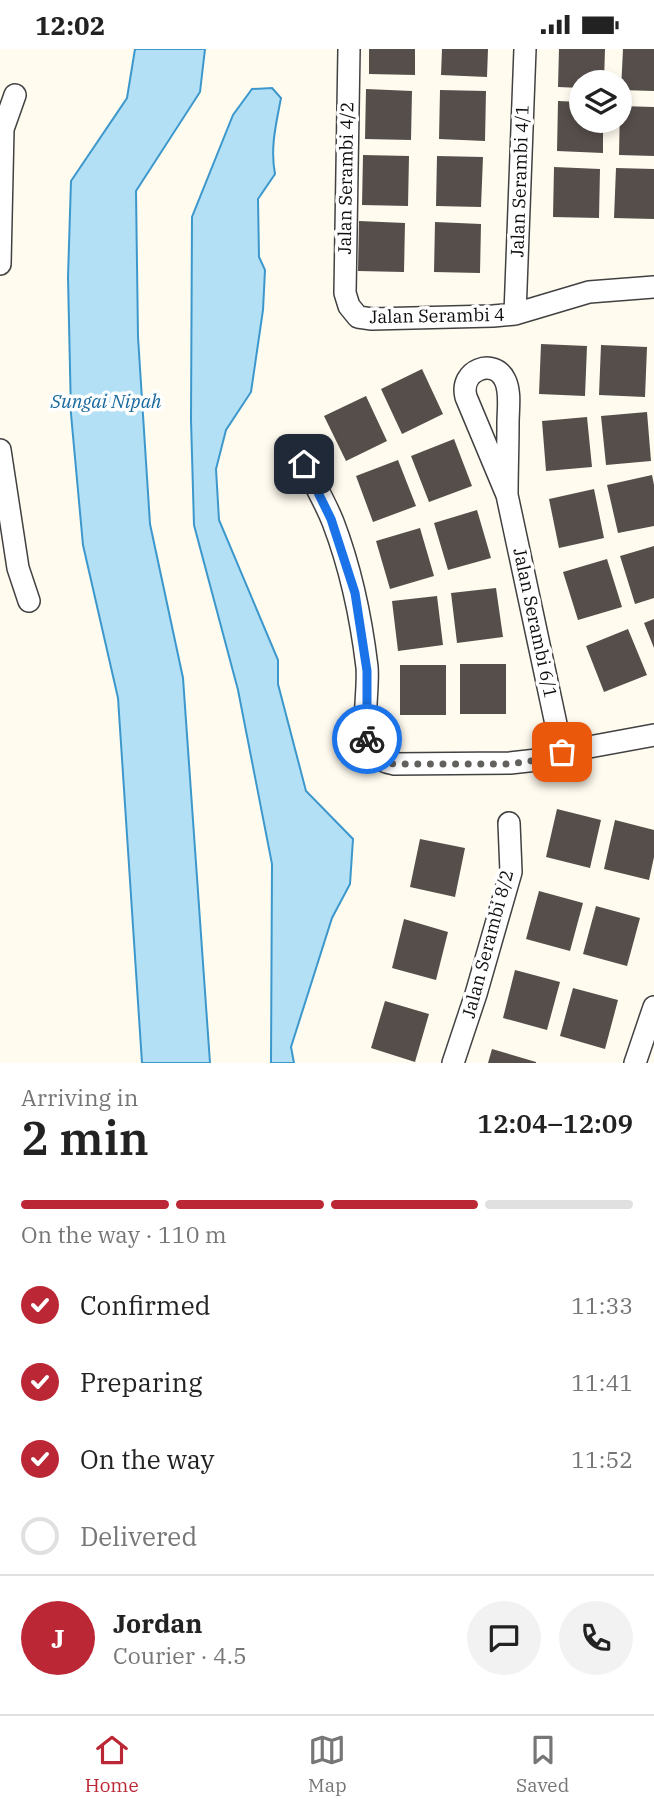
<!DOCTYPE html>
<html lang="en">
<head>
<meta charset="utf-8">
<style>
	:root { --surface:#fff; --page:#f2f2f2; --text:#222; --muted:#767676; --line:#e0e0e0; --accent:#bc2735 }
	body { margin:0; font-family:"IBM Plex Serif",serif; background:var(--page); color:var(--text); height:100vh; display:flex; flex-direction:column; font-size:26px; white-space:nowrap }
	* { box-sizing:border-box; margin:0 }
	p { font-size:23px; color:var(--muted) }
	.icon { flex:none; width:38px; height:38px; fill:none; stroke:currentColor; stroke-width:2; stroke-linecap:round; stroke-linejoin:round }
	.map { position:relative; height:1014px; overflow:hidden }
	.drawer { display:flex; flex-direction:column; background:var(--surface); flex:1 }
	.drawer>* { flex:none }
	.fabs { position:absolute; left:569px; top:21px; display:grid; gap:14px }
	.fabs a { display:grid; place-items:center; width:63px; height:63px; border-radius:50%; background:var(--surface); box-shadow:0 4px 10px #0003; font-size:35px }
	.pin { position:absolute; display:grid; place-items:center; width:60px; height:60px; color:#fff; margin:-30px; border-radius:14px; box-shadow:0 4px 10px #0006 }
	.courier { position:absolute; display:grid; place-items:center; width:70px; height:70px; margin:-35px; border:5px solid #1a73e8; border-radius:50%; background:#fff; color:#222; box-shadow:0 2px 9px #0007 }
	.head em { font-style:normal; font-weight:600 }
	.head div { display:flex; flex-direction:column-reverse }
	.head { display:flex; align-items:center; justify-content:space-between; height:119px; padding:0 21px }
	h1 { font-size:46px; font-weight:600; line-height:52px }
	.bar { display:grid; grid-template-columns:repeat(4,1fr); gap:10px 7px; align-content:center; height:84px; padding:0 21px }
	.bar i { height:9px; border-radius:5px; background:var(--line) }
	.bar .active { background:var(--accent) }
	.bar p { grid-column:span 4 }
	.line { display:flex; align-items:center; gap:18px; padding:0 21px; border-top:2px solid var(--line) }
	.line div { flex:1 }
	.round { display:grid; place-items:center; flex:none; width:74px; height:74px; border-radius:37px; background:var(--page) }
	ol { padding:0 21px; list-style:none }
	li { display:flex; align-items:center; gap:21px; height:77px }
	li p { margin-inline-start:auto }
	li .icon { padding:7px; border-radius:50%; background:var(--accent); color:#fff; stroke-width:4 }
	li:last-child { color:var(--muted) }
	li i { width:38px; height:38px; border:4px solid var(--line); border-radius:50% }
	.status { display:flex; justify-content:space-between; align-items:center; height:49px; padding:0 35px; background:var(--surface); direction:ltr }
	.status svg { height:19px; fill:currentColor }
	.menu { display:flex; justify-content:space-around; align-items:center; height:98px; border-top:2px solid var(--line); background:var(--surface); font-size:19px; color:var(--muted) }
	.menu a { display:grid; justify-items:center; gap:4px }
	.menu .active { color:var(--accent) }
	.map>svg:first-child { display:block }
</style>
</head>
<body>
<div class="status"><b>12:02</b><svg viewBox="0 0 49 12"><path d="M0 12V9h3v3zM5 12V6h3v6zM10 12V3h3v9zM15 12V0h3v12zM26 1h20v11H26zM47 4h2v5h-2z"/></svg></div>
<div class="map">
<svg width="654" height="1014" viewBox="0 0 654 1014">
	<rect width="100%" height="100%" fill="#fffbef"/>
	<!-- water -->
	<path fill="#b4e0f5" stroke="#3c98cc" stroke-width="2" d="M135,0H205L200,43L136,142L138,288L150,475L183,629L210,1014H142L118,649L83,496L71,365L68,228L71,132L127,49Z
		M272,39L281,49C276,75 270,99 275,125L258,150L259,208L265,221L263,261L251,343L226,381L216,420L219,471L278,611V635L306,742L353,790L350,835L332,869L291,998L294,1014H271L272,815L238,641L194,476L191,371L192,168L233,66L252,40Z"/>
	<!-- building -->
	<path fill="#564e4a" d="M369,0H415V26L369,25Z
		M442,0H488L487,28L441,26Z
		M559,0H605L604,33H581V39L558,38Z
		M623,0H654V42L621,41Z
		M366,40L412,42L411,91L365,90Z
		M440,41L486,42L485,92L439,90Z
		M558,52L581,53V72H603V104L557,102Z
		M620,57L654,58V107L619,106Z
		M363,106L409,107L408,157L362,156Z
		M437,107L483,108L481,158L436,157Z
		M554,118L600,120L599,169L553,168Z
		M616,119L654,120V170L614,169Z
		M359,172L405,174L404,223L358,222Z
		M435,173L481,175L480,224L434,223Z
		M541,295L587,297L585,347L539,345Z
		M601,296L647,298L645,348L599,346Z
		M422,320L443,365L402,385L381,340Z
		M366,347L387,392L346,412L324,367Z
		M647,363L651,412L606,416L601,367Z
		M587,368L592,418L546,422L542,372Z
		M454,390L472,437L429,453L411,407Z
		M398,411L416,457L373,473L356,427Z
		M652,426L654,436V477L618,484L607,436Z
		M594,440L604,489L559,499L549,450Z
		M477,461L491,509L448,521L434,474Z
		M420,479L434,527L390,540L376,492Z
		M654,497V549L635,555L620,507Z
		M607,510L622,558L578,571L563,523Z
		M496,539L503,588L457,594L451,544Z
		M437,547L443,596L398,602L392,552Z
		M654,570V599L644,574Z
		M628,580L647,626L604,643L586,597Z
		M460,615H506V665H460Z
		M400,616H446V666H400Z
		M557,760L601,771L590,819L546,808Z
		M615,771L654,781V808L649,831L604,820Z
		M420,790L465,799L455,848L410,838Z
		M539,842L583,854L570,902L526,890Z
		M596,857L640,869L627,917L583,905Z
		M404,870L448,883L436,931L392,919Z
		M515,921L560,933L547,981L503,969Z
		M573,939L618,951L605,1000L560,987Z
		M385,952L429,965L415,1013L371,999Z
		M492,1000L536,1013V1014H488Z"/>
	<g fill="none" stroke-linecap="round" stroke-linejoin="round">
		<!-- street casing -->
		<g stroke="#414141" stroke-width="24">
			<path id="street" d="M349,0L345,244L349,257L358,268L372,270L493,267L515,265L589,243L654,238
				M0,215L3,80L15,46
				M515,265L525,0
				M0,401L18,519L29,552
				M304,415C314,434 325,453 333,473C351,520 361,568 367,618C369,640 361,679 369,698C374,708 383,713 394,715L510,714L537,711L562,703L654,686
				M507,446C507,422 508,398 508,374C508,361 511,343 505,331C494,308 459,321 466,348L507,446L562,703
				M453,1014L476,945L511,823L509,774
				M635,1014L654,958"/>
		</g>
		<!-- street -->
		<use href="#street" stroke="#fff" stroke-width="21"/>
	</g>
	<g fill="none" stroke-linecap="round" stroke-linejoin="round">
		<!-- done -->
		<path stroke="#62615d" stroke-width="7" stroke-dasharray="0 12.6" d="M367,690C370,705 380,712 394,715H510L537,711L562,703"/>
		<!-- route -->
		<path stroke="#1a73e8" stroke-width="9" d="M304,415L331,470L355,544L367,622V690"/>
	</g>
	<g text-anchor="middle" stroke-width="7" stroke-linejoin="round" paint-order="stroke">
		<!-- street labels -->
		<g font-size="18" fill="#0e0e0e" stroke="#fff">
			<text transform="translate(346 129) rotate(-89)" y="6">Jalan Serambi 4/2</text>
			<text transform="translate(520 132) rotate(-88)" y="6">Jalan Serambi 4/1</text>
			<text transform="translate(437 267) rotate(-1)" y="6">Jalan Serambi 4</text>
			<text transform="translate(535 574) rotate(78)" y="6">Jalan Serambi 6/1</text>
			<text transform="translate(488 895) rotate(-75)" y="6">Jalan Serambi 8/2</text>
		</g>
		<!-- water labels -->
		<g font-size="19" font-style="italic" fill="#18699e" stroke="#fff">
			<text x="106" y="359">Sungai Nipah</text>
		</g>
	</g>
</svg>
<div class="fabs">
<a><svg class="icon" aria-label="layers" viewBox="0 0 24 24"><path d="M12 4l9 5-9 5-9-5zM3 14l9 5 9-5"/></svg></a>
</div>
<div class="pin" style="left:562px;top:703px;background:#ea580c"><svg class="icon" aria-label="bag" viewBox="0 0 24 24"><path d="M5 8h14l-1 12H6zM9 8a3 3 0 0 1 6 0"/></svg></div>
<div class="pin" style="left:304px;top:415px;background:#1f2937"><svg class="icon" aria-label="home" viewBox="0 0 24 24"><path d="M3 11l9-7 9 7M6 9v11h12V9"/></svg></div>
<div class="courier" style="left:367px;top:690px"><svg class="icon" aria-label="bike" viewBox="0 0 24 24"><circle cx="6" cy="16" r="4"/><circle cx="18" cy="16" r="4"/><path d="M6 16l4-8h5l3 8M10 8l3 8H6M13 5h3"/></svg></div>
</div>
<section class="drawer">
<div class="head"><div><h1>2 min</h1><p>Arriving in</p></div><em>12:04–12:09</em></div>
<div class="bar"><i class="active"></i><i class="active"></i><i class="active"></i><i></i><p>On the way · 110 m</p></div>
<ol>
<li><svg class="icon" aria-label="check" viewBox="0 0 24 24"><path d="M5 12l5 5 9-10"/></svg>Confirmed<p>11:33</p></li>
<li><svg class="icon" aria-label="check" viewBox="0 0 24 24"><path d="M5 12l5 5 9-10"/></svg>Preparing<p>11:41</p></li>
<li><svg class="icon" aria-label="check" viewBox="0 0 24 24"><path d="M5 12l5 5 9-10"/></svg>On the way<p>11:52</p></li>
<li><i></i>Delivered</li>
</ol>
<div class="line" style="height:126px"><b class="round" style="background:var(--accent);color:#fff">J</b><div><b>Jordan</b><p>Courier · 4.5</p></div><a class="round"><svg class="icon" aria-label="chat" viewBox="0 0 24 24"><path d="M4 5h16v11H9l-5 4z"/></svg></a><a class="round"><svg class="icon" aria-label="phone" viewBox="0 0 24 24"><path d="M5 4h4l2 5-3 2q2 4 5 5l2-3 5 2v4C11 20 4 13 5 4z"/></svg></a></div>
</section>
<nav class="menu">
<a class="active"><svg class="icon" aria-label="home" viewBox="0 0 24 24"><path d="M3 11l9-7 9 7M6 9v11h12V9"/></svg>Home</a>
<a><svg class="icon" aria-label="map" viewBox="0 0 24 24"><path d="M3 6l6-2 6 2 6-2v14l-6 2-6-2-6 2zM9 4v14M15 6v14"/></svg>Map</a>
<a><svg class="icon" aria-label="saved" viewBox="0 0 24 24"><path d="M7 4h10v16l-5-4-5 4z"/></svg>Saved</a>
</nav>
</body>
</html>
